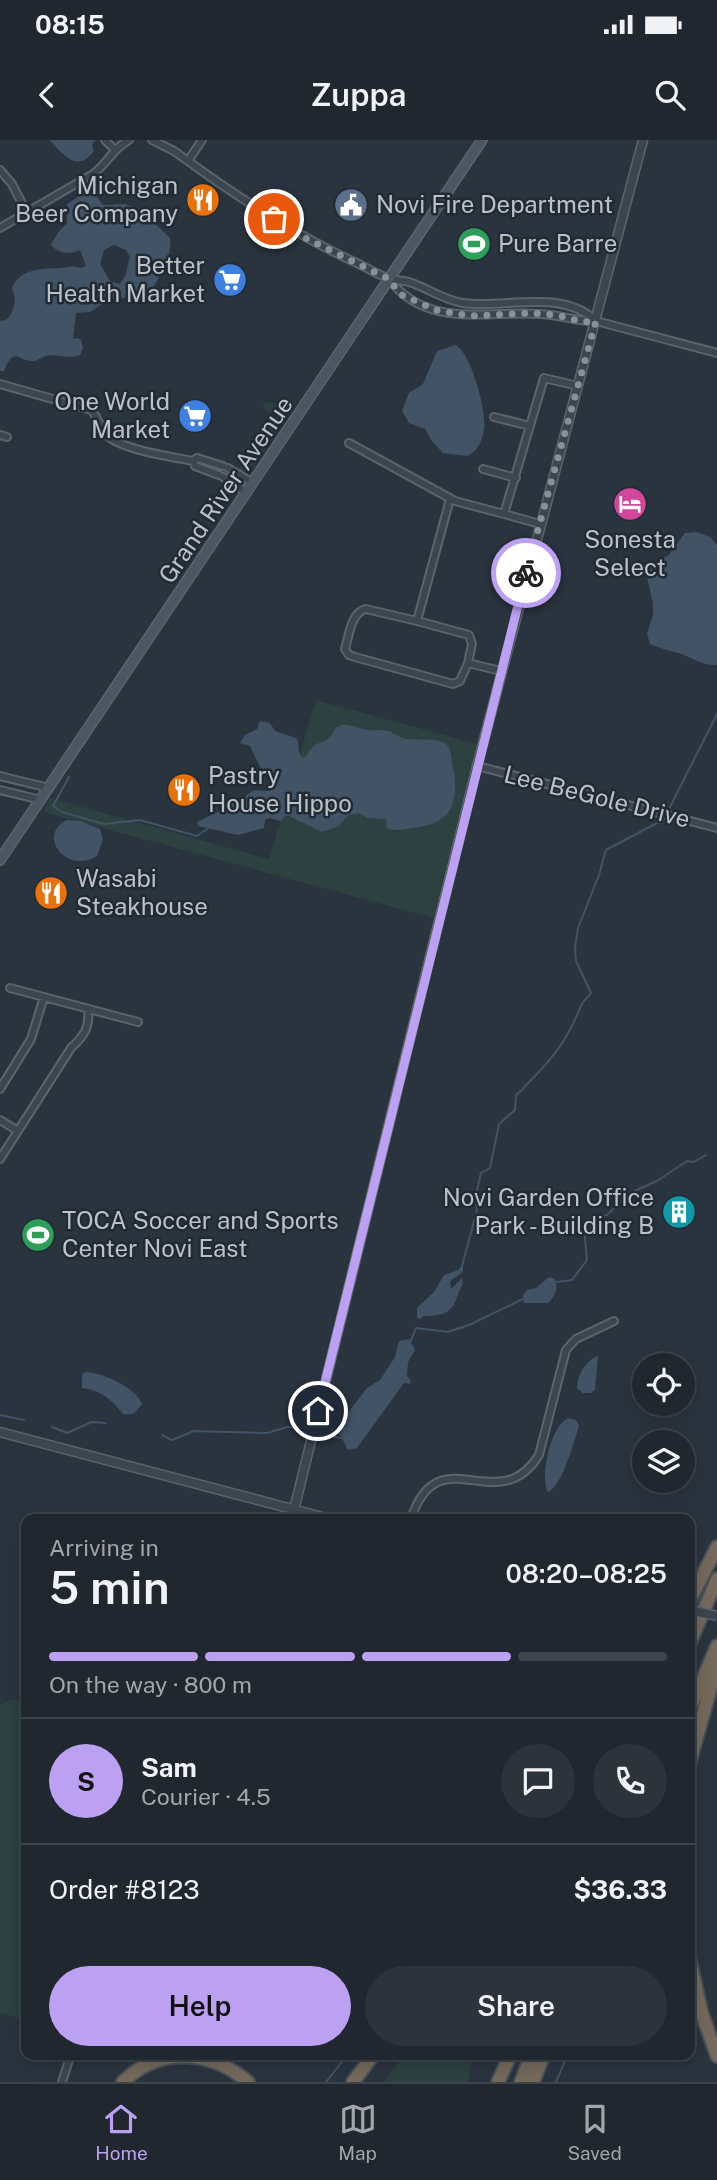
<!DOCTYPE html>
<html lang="en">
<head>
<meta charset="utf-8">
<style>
	:root { --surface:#20272f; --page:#2d333b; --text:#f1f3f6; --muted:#a2a5aa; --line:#3d444b; --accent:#bca0f2 }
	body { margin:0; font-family:"Public Sans",sans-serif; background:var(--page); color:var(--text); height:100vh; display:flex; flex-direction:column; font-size:26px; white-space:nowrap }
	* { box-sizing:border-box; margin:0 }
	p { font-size:23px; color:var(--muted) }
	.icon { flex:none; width:38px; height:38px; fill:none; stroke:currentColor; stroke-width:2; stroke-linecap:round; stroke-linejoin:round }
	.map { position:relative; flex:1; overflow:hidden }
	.side { position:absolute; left:21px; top:1374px; width:674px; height:546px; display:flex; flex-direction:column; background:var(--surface); border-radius:14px; box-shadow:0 4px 18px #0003,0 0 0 2px var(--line) }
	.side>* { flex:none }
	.controls { position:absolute; left:632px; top:1213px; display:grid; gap:14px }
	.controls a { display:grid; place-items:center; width:63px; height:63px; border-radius:50%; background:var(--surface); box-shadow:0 4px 18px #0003,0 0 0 2px var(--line); font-size:35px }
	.pin { position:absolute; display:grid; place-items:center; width:60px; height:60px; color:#fff; margin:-30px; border:4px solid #fff; border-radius:50%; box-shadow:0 2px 7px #0007 }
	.courier { position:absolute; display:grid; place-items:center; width:70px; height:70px; margin:-35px; border:5px solid #bca0f2; border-radius:50%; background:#fff; color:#222; box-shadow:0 2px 9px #0007 }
	.head em { font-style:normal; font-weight:600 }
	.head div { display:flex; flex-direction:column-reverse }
	.head { display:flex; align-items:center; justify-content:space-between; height:119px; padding:0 28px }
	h1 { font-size:46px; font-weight:600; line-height:52px }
	.bar { display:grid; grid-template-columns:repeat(4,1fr); gap:10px 7px; align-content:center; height:84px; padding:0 28px }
	.bar i { height:9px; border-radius:5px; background:var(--line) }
	.bar .current { background:var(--accent) }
	.bar p { grid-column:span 4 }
	.line { display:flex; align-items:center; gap:18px; padding:0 28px; border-top:2px solid var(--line) }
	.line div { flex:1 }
	.round { display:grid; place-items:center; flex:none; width:74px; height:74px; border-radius:37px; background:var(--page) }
	.cta { display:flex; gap:14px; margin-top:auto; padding:14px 28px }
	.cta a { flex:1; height:80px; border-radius:42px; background:var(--accent); color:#111; font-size:28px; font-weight:600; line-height:80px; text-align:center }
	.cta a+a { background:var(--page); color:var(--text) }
	.status { display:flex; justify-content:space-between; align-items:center; height:49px; padding:0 35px; background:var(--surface); direction:ltr }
	.status svg { height:19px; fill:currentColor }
	header { display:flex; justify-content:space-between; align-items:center; height:91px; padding:0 28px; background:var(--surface); font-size:32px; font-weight:600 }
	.tab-bar { display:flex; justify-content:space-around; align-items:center; height:98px; border-top:2px solid var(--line); background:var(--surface); font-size:19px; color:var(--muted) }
	.tab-bar a { display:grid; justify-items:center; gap:4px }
	.tab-bar .current { color:var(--accent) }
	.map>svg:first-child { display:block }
</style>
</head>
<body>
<div class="status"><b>08:15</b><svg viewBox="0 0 49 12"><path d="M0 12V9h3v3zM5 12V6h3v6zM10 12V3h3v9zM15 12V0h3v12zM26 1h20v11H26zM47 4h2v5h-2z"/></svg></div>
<header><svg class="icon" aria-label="back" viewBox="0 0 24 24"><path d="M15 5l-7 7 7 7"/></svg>Zuppa<svg class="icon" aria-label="search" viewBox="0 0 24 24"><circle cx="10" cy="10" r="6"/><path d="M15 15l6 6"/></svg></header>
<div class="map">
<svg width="717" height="1942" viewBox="0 0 717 1942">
	<rect width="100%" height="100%" fill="#2a343f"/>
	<!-- green -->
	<path fill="#2d4141" d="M266,263H273L287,271V276L251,328L243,332L239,331L240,328L277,275L262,268Z
		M316,560L477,604L433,778L44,672L50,658L269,719Z
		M12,1559L26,1562V1880L0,1873V1565Z
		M404,1915H472L468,1942H384Z"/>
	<!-- water -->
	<path fill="#425366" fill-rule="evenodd" d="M49,0H96L92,4L94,11C77,34 63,14 49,0Z
		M90,49H94L98,58L103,65L125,64L142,71L170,98C174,112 156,146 146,157L111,158L90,172L76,173L73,198L81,199L83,208L80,215C66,220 58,213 46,216C43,217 38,220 35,221C18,223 15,204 4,231H0V181L6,180C15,172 17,159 12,148C20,128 42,129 60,128C69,127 72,125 81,128L86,126L80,110C70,115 59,114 51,105C54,99 60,88 67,84V64ZM114,105L126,110L130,117L125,136L120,144L110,141L100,124L104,110Z
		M455,205C471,211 487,273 484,290C482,301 477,312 467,316L443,313L432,301L425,289L409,283L402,271L409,253L423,244L437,211Z
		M697,392L710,397L717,405V525C702,526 692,517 678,513C668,510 659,508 650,504L647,494L653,475V463L647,437L654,423L669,415L685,393Z
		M260,581L270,583L275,591L296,598C301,604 296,613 303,618C309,615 308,611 313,607C317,602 325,603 331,596C333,594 334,589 337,587C347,581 357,589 368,590C382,591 384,587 398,596C411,604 431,595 445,603C451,607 451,616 452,623C460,659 455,684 413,688C404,689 396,692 387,688L386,679L367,678L359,673L349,675L339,686L322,692L289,676H285L281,681L269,678L265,680L264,688L238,695L198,686L197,682L220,671L224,663L237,662L254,650L266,651L273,645L274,639L260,627L250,606L240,603L245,595L257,589Z
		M67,680L80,681L100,689L103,700L97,716C66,735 36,695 67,680Z
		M463,1124V1132L450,1141L451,1148L453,1147L462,1138C464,1146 460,1147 458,1154C453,1173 443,1176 424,1176L420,1179L417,1178V1168L434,1152L444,1135L458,1130Z
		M549,1137L555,1139C558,1150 556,1155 548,1163H524L523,1155L527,1150L536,1148Z
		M409,1199L415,1210L408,1222L407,1236L411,1241L410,1244L404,1243L357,1308L348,1310L340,1295L335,1294L336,1288L367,1248L380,1240L395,1217L399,1201Z
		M598,1216L595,1249L591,1253H583L577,1248C577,1236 586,1220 598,1216Z
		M86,1232C104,1233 135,1247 142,1264C136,1272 134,1276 123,1274C111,1259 102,1251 82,1248V1234Z
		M569,1278L577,1281L579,1286C574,1301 562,1347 548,1352C539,1338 551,1283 569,1278Z"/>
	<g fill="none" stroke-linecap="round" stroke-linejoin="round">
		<!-- stream -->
		<path stroke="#425366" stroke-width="2" d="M69,637L53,666L62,672L104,684L140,680L197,696L207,689
			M667,673L717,574
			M462,1126L477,1070L475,1059L481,1033L490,1028L499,984L515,970L516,955C524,949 529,941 536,935C558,912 569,895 581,866C583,860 588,858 591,853L576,821L575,808L578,788L599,735L606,710L657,683H662L664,678
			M556,1142L572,1140L587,1120L584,1088L592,1077L607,1075L630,1053L657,1041L687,1021L694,1022L706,1015
			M410,1203L416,1188L448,1192L469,1185L523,1159
			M0,1275L24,1280
			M52,1287L67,1293L92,1282L106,1283
			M162,1295L172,1300L194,1291L267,1293L287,1287H294
			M334,1297L343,1298
			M326,1942L348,1914
			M556,1942L568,1914"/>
		<!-- minor casing -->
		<g stroke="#5b646c" stroke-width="10">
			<path id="minor" d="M105,0L115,10
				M152,0L174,11C233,54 293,94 359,124C369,129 378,135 388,138C394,141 402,140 409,142C428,148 443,160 463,163C505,169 562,148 596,181
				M188,21L202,0
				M0,30L12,44L27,73
				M0,88L93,34C107,24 113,8 129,0
				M389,139C427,190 489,170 542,174C561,175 578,182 596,181L717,213
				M0,244L91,270C99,278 100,290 109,297C125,310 172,317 193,321L197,318L223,326
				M494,277L530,286
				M0,295L7,297
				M349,303L455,361L504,374L544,238L578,246
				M193,321L195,326L219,335
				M228,328L253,343
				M483,329L516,338
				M223,337L247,353
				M450,359L417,481L469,495L472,504L468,523L501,531
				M504,374L540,384
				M417,481L366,469C351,472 349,496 345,509L349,515L355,517L453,544L460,541L468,523
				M477,626L717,688
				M0,636L49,648
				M0,650L41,660
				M10,848L138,882
				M0,949L31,899L44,857
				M0,980L18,991
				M0,1019L71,908C84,896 90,888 88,869
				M411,1379C439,1294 498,1381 539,1315L566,1210L576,1199L614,1181
				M62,1942L71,1914"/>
		</g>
		<!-- tertiary casing -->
		<g stroke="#5b646c" stroke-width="11">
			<path id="tertiary" d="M0,1292L330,1379
				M294,1370L477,626L643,0"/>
		</g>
		<!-- secondary casing -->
		<g stroke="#5b646c" stroke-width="12">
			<path id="secondary" d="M0,720L482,0"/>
		</g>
		<!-- motorway casing -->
		<g stroke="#485159" stroke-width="16">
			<path id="motorway" d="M690,1460L717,1407
				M690,1503L717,1439
				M690,1569L717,1506
				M690,1621L717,1525
				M690,1821L702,1874L717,1916
				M123,1942C159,1906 211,1910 248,1942
				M353,1942L374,1914
				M498,1942L511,1914
				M521,1942L532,1914
				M533,1942L544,1914"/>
		</g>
		<!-- minor -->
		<use href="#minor" stroke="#3d464f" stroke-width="6"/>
		<!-- tertiary -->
		<use href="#tertiary" stroke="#3d464f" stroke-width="8"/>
		<!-- secondary -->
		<use href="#secondary" stroke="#4c5561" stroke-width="9"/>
		<!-- motorway -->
		<use href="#motorway" stroke="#74695b" stroke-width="12"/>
		<!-- tertiary-bridge casing -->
		<g stroke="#5b646c" stroke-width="11" stroke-linecap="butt">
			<path id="tertiary-bridge" d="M690,1470L717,1476"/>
		</g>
		<!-- tertiary-bridge -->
		<use href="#tertiary-bridge" stroke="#3d464f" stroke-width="8"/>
	</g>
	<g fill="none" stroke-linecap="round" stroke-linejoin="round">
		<!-- done -->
		<path stroke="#889099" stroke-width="7" stroke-dasharray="0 12.6" d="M274,79L297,94L389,139L400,154L435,170L471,176L530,173L556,175L583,182L596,181L526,433"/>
		<!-- route -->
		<path stroke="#bca0f2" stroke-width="9" d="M318,1271L526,433"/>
	</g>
	<!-- icons -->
	<defs>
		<g id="restaurant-disc" transform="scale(1.75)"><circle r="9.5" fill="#e8710a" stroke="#222b34"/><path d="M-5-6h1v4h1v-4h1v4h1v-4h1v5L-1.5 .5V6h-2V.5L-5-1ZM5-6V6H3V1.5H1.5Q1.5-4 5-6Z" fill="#fff"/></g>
		<g id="civic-disc" transform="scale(1.75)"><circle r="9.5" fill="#5c6f8a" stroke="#222b34"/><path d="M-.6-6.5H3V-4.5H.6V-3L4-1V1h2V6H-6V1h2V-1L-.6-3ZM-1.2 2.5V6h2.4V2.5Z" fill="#fff"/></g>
		<g id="stadium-disc" transform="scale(1.75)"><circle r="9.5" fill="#2e9e5b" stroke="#222b34"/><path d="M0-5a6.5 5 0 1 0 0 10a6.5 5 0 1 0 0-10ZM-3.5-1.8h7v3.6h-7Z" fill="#fff"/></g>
		<g id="supermarket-disc" transform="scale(1.75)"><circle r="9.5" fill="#3f7fe0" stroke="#222b34"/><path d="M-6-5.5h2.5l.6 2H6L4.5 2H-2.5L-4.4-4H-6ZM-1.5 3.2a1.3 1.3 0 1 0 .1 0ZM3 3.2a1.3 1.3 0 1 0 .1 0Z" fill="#fff"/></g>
		<g id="hotel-disc" transform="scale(1.75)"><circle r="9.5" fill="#d1479c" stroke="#222b34"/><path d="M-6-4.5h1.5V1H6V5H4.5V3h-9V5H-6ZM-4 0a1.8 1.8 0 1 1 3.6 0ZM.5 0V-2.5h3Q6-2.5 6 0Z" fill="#fff"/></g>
		<g id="building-disc" transform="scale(1.75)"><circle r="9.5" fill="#0f9aa8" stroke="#222b34"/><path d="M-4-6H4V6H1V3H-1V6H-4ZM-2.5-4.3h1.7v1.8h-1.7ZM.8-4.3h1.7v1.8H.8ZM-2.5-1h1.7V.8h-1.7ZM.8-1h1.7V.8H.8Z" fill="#fff"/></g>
	</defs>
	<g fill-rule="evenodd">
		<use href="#restaurant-disc" x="203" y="60"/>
		<use href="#civic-disc" x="351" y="65"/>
		<use href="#stadium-disc" x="474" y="104"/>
		<use href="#supermarket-disc" x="230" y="140"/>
		<use href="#supermarket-disc" x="195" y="276"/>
		<use href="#hotel-disc" x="630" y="364"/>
		<use href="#restaurant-disc" x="184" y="650"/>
		<use href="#restaurant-disc" x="51" y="753"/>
		<use href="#building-disc" x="679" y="1072"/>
		<use href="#stadium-disc" x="38" y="1095"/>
	</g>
	<g text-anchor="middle" stroke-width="5" stroke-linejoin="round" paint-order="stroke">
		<!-- poi labels -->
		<g font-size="24" fill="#bac1c9" stroke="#222b34" text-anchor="start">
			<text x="178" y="54" text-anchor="end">Michigan<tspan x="178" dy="28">Beer Company</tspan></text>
			<text x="376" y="73">Novi Fire Department</text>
			<text x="498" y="112">Pure Barre</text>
			<text x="205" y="134" text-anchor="end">Better<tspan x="205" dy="28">Health Market</tspan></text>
			<text x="170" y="270" text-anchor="end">One World<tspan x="170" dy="28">Market</tspan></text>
			<text x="630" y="408" text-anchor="middle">Sonesta<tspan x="630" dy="28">Select</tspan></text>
			<text x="208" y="644">Pastry<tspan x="208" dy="28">House Hippo</tspan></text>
			<text x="76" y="747">Wasabi<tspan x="76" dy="28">Steakhouse</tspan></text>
			<text x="654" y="1066" text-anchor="end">Novi Garden Office<tspan x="654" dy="28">Park - Building B</tspan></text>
			<text x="62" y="1089">TOCA Soccer and Sports<tspan x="62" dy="28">Center Novi East</tspan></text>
		</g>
		<!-- street labels -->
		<g font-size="24" fill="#bac1c9" stroke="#222b34">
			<text transform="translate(226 350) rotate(-56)" y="8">Grand River Avenue</text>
			<text transform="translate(597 657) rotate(14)" y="8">Lee BeGole Drive</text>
		</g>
	</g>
</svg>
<div class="controls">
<a><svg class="icon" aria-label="locate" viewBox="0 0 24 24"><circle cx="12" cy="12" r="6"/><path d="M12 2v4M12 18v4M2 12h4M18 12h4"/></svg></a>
<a><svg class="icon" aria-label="layers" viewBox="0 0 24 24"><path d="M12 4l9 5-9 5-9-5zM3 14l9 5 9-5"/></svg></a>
</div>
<div class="pin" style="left:274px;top:79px;background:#ea580c"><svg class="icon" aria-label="bag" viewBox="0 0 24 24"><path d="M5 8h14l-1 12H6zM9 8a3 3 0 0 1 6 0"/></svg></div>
<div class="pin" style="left:318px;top:1271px;background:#1f2937"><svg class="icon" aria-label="home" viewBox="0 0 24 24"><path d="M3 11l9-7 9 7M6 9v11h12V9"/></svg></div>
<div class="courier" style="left:526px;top:433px"><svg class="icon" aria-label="bike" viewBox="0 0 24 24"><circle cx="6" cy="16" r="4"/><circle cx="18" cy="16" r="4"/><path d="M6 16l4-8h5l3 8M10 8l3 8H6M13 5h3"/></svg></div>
<section class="side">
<div class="head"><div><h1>5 min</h1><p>Arriving in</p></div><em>08:20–08:25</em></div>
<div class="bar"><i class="current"></i><i class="current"></i><i class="current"></i><i></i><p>On the way · 800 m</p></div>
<div class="line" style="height:126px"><b class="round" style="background:var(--accent);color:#111">S</b><div><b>Sam</b><p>Courier · 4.5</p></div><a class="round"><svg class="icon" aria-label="chat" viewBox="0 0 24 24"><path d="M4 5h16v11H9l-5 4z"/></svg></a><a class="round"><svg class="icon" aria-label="phone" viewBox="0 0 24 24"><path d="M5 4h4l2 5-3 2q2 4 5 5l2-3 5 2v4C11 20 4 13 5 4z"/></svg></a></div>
<div class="line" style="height:91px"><div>Order #8123</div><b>$36.33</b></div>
<div class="cta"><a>Help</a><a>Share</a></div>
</section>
</div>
<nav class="tab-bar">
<a class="current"><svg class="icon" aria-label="home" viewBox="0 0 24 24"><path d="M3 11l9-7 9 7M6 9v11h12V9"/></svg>Home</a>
<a><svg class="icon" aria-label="map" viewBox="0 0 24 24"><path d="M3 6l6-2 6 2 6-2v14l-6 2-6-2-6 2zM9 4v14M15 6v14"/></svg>Map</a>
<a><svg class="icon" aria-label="saved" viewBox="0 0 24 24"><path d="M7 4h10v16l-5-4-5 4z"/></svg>Saved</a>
</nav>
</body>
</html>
